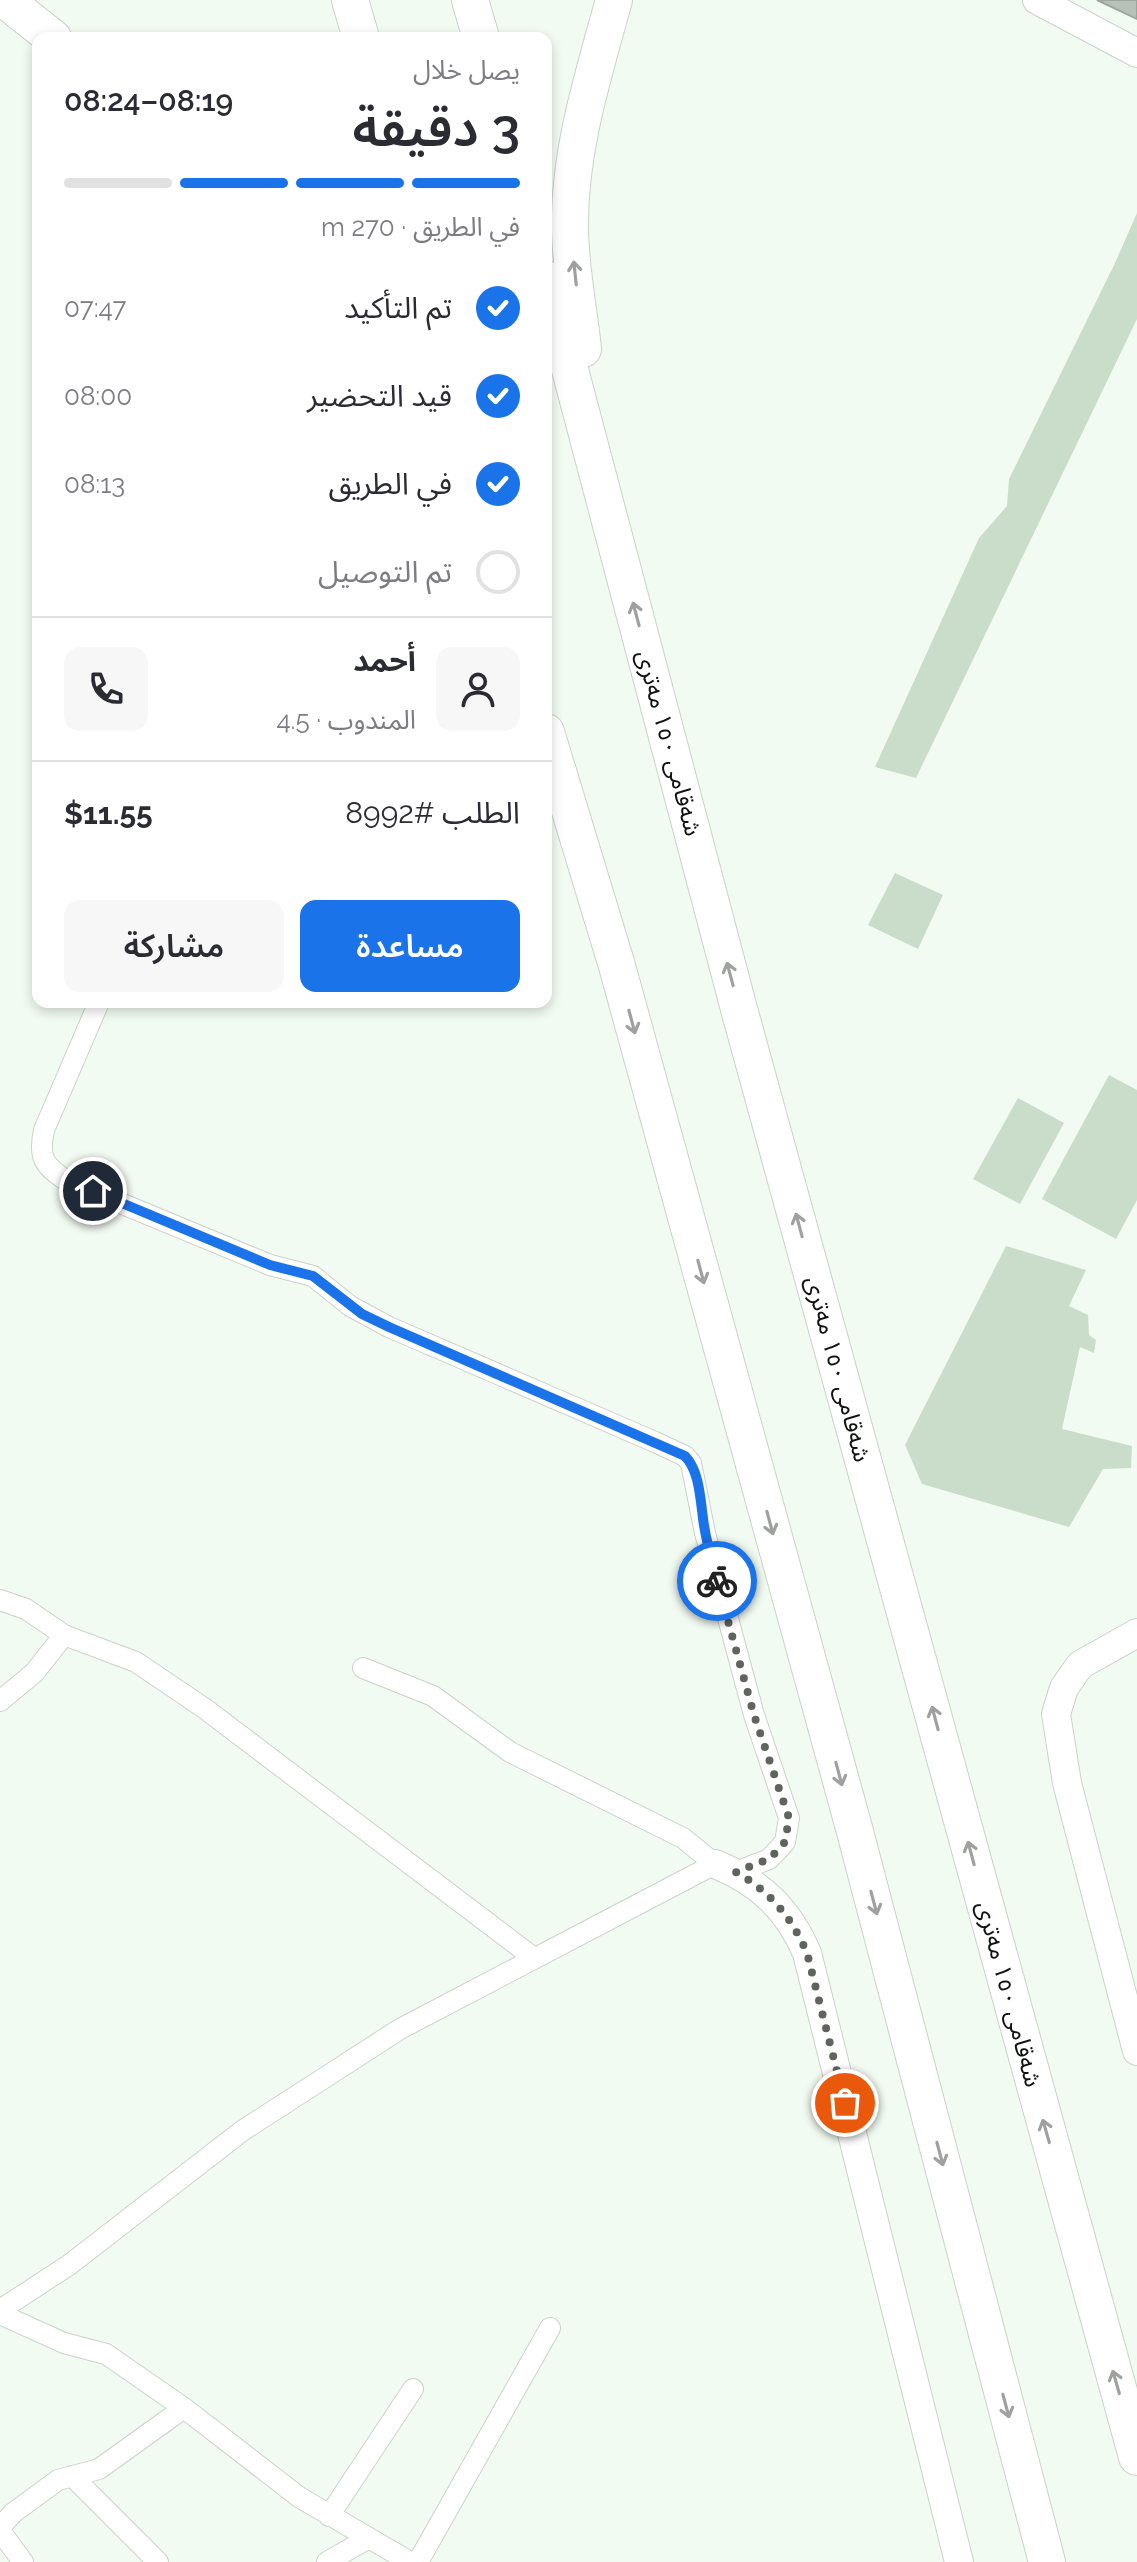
<!DOCTYPE html>
<html lang="ar">
<head>
<meta charset="utf-8">
<style>
	:root { --surface:#fff; --page:#f7f7f7; --text:#2b2b33; --muted:#7c7c81; --line:#e1e1e2; --accent:#1a73e8 }
	body { margin:0; font-family:Raleway,"Noto Sans Arabic",sans-serif; background:var(--page); color:var(--text); direction:rtl; height:100vh; display:flex; flex-direction:column; font-size:30px; white-space:nowrap }
	* { box-sizing:border-box; margin:0 }
	p { font-size:26px; color:var(--muted) }
	.icon { flex:none; width:44px; height:44px; fill:none; stroke:currentColor; stroke-width:2; stroke-linecap:round; stroke-linejoin:round }
	.map { position:relative; flex:1; overflow:hidden; direction:ltr }
	.side { position:absolute; left:32px; top:32px; width:520px; height:976px; display:flex; flex-direction:column; background:var(--surface); border-radius:16px; box-shadow:0 4px 12px #0003; direction:rtl }
	.side>* { flex:none }
	.pin { position:absolute; display:grid; place-items:center; width:68px; height:68px; color:#fff; margin:-34px; border:4px solid #fff; border-radius:50%; box-shadow:0 2px 8px #0007 }
	.courier { position:absolute; display:grid; place-items:center; width:80px; height:80px; margin:-40px; border:6px solid #1a73e8; border-radius:50%; background:#fff; color:#222; box-shadow:0 2px 10px #0007 }
	.headline em { font-style:normal; font-weight:600 }
	.headline div { display:flex; flex-direction:column-reverse }
	.headline { display:flex; align-items:center; justify-content:space-between; height:136px; padding:0 32px }
	h1 { font-size:52px; font-weight:600; line-height:60px }
	.bar { display:grid; grid-template-columns:repeat(4,1fr); gap:12px 8px; align-content:center; height:96px; padding:0 32px }
	.bar i { height:10px; border-radius:6px; background:var(--line) }
	.bar .current { background:var(--accent) }
	.bar p { grid-column:span 4 }
	.line { display:flex; align-items:center; gap:20px; padding:0 32px; border-top:2px solid var(--line) }
	.line div { flex:1 }
	.round { display:grid; place-items:center; flex:none; width:84px; height:84px; border-radius:16px; background:var(--page) }
	ol { padding:0 32px; list-style:none }
	li { display:flex; align-items:center; gap:24px; height:88px }
	li p { margin-inline-start:auto }
	li .icon { padding:8px; border-radius:50%; background:var(--accent); color:#fff; stroke-width:4 }
	li:last-child { color:var(--muted) }
	li i { width:44px; height:44px; border:4px solid var(--line); border-radius:50% }
	.button { display:flex; gap:16px; margin-top:auto; padding:16px 32px }
	.button a { flex:1; height:92px; border-radius:16px; background:var(--accent); color:#fff; font-size:32px; font-weight:600; line-height:92px; text-align:center }
	.button a+a { background:var(--page); color:var(--text) }
	.map>svg:first-child { display:block }
</style>
</head>
<body>
<div class="map">
<svg width="1137" height="2562" viewBox="0 0 1137 2562">
	<rect width="100%" height="100%" fill="#f2fbf2"/>
	<!-- green -->
	<path fill="#cadcca" d="M1137,213V319L916,778L875,767L979,538L1007,506L1009,479L1115,263Z
		M895,873L943,895L918,949L868,925Z
		M1109,1075L1137,1090V1200L1116,1239L1042,1199Z
		M1018,1098L1064,1123L1020,1204L973,1179Z
		M1006,1246L1086,1270L1069,1306L1088,1315L1089,1335L1096,1340L1094,1353L1080,1347L1062,1429L1132,1446L1131,1468L1103,1469L1069,1527L922,1484L905,1445Z"/>
	<!-- building -->
	<path fill="#b8c1b8" stroke="#9da69d" stroke-width="2" d="M1097,0H1137V19Z"/>
	<g fill="none" stroke-linecap="round" stroke-linejoin="round">
		<!-- street casing -->
		<g stroke="#cad2ca" stroke-width="22">
			<path id="street" d="M99,1002L44,1130C38,1158 44,1166 67,1181L270,1265L313,1276L350,1306L389,1327L655,1442L685,1456L691,1463L705,1533L754,1715L789,1818L785,1842L775,1853L769,1859L736,1872
				M0,1600L26,1609L64,1635L136,1662L204,1708L534,1958
				M0,1701L34,1673L64,1635
				M0,2310L69,2265L242,2131L400,2029L715,1864L683,1838L510,1752L433,1696L363,1668
				M0,2314L64,2343L106,2354L184,2408L299,2497L410,2562
				M72,2476L158,2562
				M329,2516L413,2389
				M23,2562L1,2532L3,2524L13,2513L58,2480L99,2469L184,2408
				M327,2562L367,2539
				M418,2562L550,2328"/>
		</g>
		<!-- secondary casing -->
		<g stroke="#cad2ca" stroke-width="30">
			<path id="secondary" d="M1037,0L1137,53
				M1137,1633L1080,1665L1064,1688L1056,1714L1067,1783L1137,2051
				M715,1864C760,1882 788,1909 807,1953L959,2562"/>
		</g>
		<!-- highway casing -->
		<g stroke="#cad2ca" stroke-width="38">
			<path id="highway" d="M5,0L53,38
				M350,0L361,38
				M470,0L481,38
				M546,279L739,1009L1137,2457
				M583,349C579,309 570,267 570,227C569,150 594,73 614,0
				M546,732L617,966L854,1828L1047,2562"/>
		</g>
		<!-- street -->
		<use href="#street" stroke="#fff" stroke-width="20"/>
		<!-- secondary -->
		<use href="#secondary" stroke="#fff" stroke-width="28"/>
		<!-- highway -->
		<use href="#highway" stroke="#fff" stroke-width="36"/>
	</g>
	<!-- one-way arrows -->
	<defs><path id="oneway-shaft" d="M-6 0H5M1.5-3L5.5 0L1.5 3" fill="none" stroke-width="1.6" stroke-linecap="round" stroke-linejoin="round" transform="scale(2)"/></defs>
	<g stroke="#9fa19f">
		<use href="#oneway-shaft" transform="translate(575 273) rotate(-96)"/>
		<use href="#oneway-shaft" transform="translate(636 614) rotate(-105)"/>
		<use href="#oneway-shaft" transform="translate(730 974) rotate(-105)"/>
		<use href="#oneway-shaft" transform="translate(632 1022) rotate(75)"/>
		<use href="#oneway-shaft" transform="translate(799 1225) rotate(-105)"/>
		<use href="#oneway-shaft" transform="translate(701 1272) rotate(75)"/>
		<use href="#oneway-shaft" transform="translate(770 1523) rotate(75)"/>
		<use href="#oneway-shaft" transform="translate(935 1718) rotate(-105)"/>
		<use href="#oneway-shaft" transform="translate(839 1774) rotate(75)"/>
		<use href="#oneway-shaft" transform="translate(971 1853) rotate(-105)"/>
		<use href="#oneway-shaft" transform="translate(874 1903) rotate(75)"/>
		<use href="#oneway-shaft" transform="translate(1046 2131) rotate(-106)"/>
		<use href="#oneway-shaft" transform="translate(940 2154) rotate(75)"/>
		<use href="#oneway-shaft" transform="translate(1116 2382) rotate(-106)"/>
		<use href="#oneway-shaft" transform="translate(1006 2406) rotate(75)"/>
	</g>
	<g fill="none" stroke-linecap="round" stroke-linejoin="round">
		<!-- done -->
		<path stroke="#5f645f" stroke-width="8" stroke-dasharray="0 14.4" d="M717,1581L754,1715L789,1818L785,1842L775,1853L769,1859L736,1872C770,1892 791,1916 807,1953L845,2103"/>
		<!-- route -->
		<path stroke="#1a73e8" stroke-width="10" d="M93,1191L270,1265L313,1276L362,1314L389,1327L685,1456C702,1474 700,1507 705,1531C708,1548 713,1564 717,1581"/>
	</g>
	<g text-anchor="middle" stroke-width="7" stroke-linejoin="round" paint-order="stroke">
		<!-- street labels -->
		<g font-size="24" fill="#101310" stroke="#fff">
			<text transform="translate(669 743) rotate(75)" y="8">شەقامی ١٥٠ مەتری</text>
			<text transform="translate(838 1369) rotate(75)" y="8">شەقامی ١٥٠ مەتری</text>
			<text transform="translate(1009 1994) rotate(75)" y="8">شەقامی ١٥٠ مەتری</text>
		</g>
	</g>
</svg>
<div class="pin" style="left:845px;top:2103px;background:#ea580c"><svg class="icon" aria-label="bag" viewBox="0 0 24 24"><path d="M5 8h14l-1 12H6zM9 8a3 3 0 0 1 6 0"/></svg></div>
<div class="pin" style="left:93px;top:1191px;background:#1f2937"><svg class="icon" aria-label="home" viewBox="0 0 24 24"><path d="M3 11l9-7 9 7M6 9v11h12V9"/></svg></div>
<div class="courier" style="left:717px;top:1581px"><svg class="icon" aria-label="bike" viewBox="0 0 24 24"><circle cx="6" cy="16" r="4"/><circle cx="18" cy="16" r="4"/><path d="M6 16l4-8h5l3 8M10 8l3 8H6M13 5h3"/></svg></div>
<section class="side">
<div class="headline"><div><h1>3 دقيقة</h1><p>يصل خلال</p></div><em>08:19–08:24</em></div>
<div class="bar"><i class="current"></i><i class="current"></i><i class="current"></i><i></i><p>في الطريق · 270 m</p></div>
<ol>
<li><svg class="icon" aria-label="check" viewBox="0 0 24 24"><path d="M5 12l5 5 9-10"/></svg>تم التأكيد<p>07:47</p></li>
<li><svg class="icon" aria-label="check" viewBox="0 0 24 24"><path d="M5 12l5 5 9-10"/></svg>قيد التحضير<p>08:00</p></li>
<li><svg class="icon" aria-label="check" viewBox="0 0 24 24"><path d="M5 12l5 5 9-10"/></svg>في الطريق<p>08:13</p></li>
<li><i></i>تم التوصيل</li>
</ol>
<div class="line" style="height:144px"><a class="round"><svg class="icon" aria-label="person" viewBox="0 0 24 24"><circle cx="12" cy="8" r="4"/><path d="M4 21q1-7 8-7t8 7"/></svg></a><div><b>أحمد</b><p>المندوب · 4.5</p></div><a class="round"><svg class="icon" aria-label="phone" viewBox="0 0 24 24"><path d="M5 4h4l2 5-3 2q2 4 5 5l2-3 5 2v4C11 20 4 13 5 4z"/></svg></a></div>
<div class="line" style="height:104px"><div>الطلب #8992</div><b>$11.55</b></div>
<div class="button"><a>مساعدة</a><a>مشاركة</a></div>
</section>
</div>
</body>
</html>
